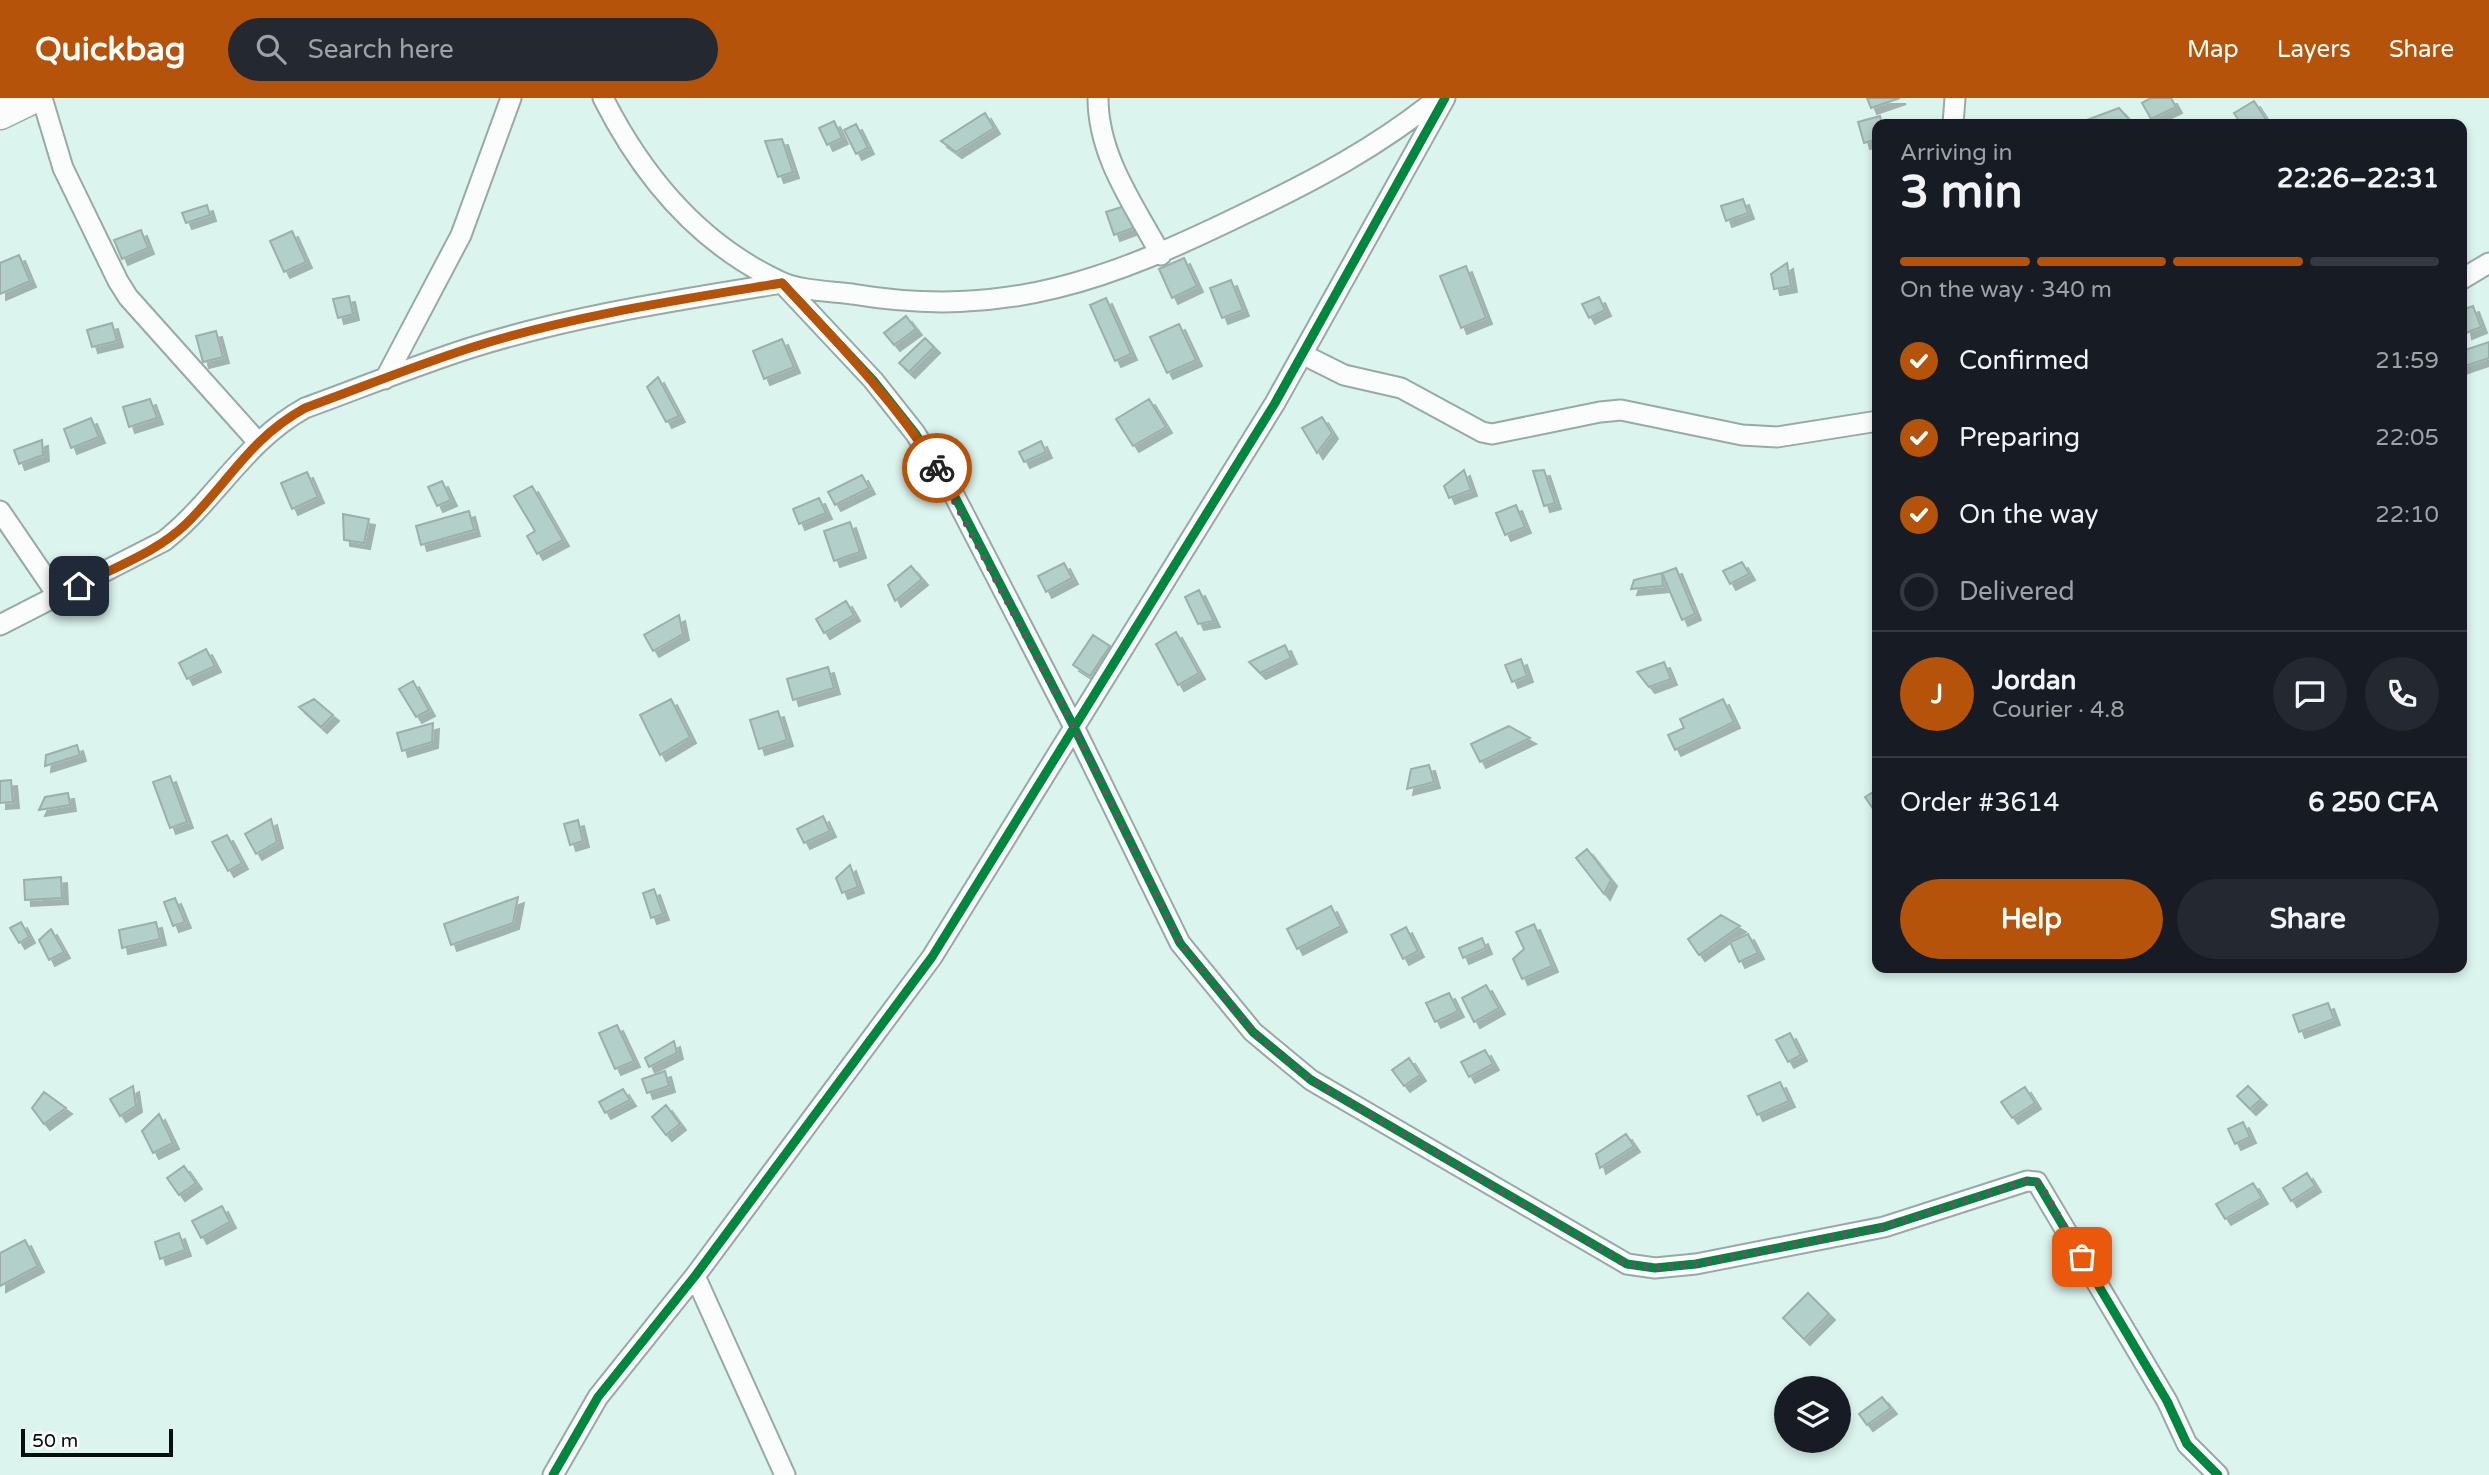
<!DOCTYPE html>
<html lang="en">
<head>
<meta charset="utf-8">
<style>
	:root { --surface:#171b24; --page:#242831; --text:#f1f3f6; --muted:#9ea1a6; --line:#363941; --accent:#b45309 }
	body { margin:0; font-family:"Varela Round",sans-serif; background:var(--page); color:var(--text); height:100vh; display:flex; flex-direction:column; font-size:26px; white-space:nowrap }
	* { box-sizing:border-box; margin:0 }
	p { font-size:23px; color:var(--muted) }
	.icon { flex:none; width:38px; height:38px; fill:none; stroke:currentColor; stroke-width:2; stroke-linecap:round; stroke-linejoin:round }
	.map { position:relative; flex:1; overflow:hidden }
	.drawer { position:absolute; left:1872px; top:21px; width:595px; height:854px; display:flex; flex-direction:column; background:var(--surface); border-radius:14px; box-shadow:0 4px 10px #0003 }
	.drawer>* { flex:none }
	.tools { position:absolute; left:1774px; top:1278px; display:grid; gap:14px }
	.tools a { display:grid; place-items:center; width:77px; height:77px; border-radius:50%; background:var(--surface); box-shadow:0 4px 10px #0003; font-size:35px }
	.scale { position:absolute; left:21px; bottom:18px; width:152px; box-sizing:border-box; padding-left:7px; border:4px solid #02100c; border-top:0; font-size:19px; line-height:24px; white-space:nowrap; color:#02100c; -webkit-text-stroke:5px #fff; paint-order:stroke }
	.pin { position:absolute; display:grid; place-items:center; width:60px; height:60px; color:#fff; margin:-30px; border-radius:14px; box-shadow:0 4px 10px #0006 }
	.courier { position:absolute; display:grid; place-items:center; width:70px; height:70px; margin:-35px; border:5px solid #b45309; border-radius:50%; background:#fff; color:#222; box-shadow:0 2px 9px #0007 }
	.overview em { font-style:normal; font-weight:800 }
	.overview div { display:flex; flex-direction:column-reverse }
	.overview { display:flex; align-items:center; justify-content:space-between; height:119px; padding:0 28px }
	h1 { font-size:46px; font-weight:800; line-height:52px }
	.bar { display:grid; grid-template-columns:repeat(4,1fr); gap:10px 7px; align-content:center; height:84px; padding:0 28px }
	.bar i { height:9px; border-radius:5px; background:var(--line) }
	.bar .active { background:var(--accent) }
	.bar p { grid-column:span 4 }
	.line { display:flex; align-items:center; gap:18px; padding:0 28px; border-top:2px solid var(--line) }
	.line div { flex:1 }
	.round { display:grid; place-items:center; flex:none; width:74px; height:74px; border-radius:37px; background:var(--page) }
	ol { padding:0 28px; list-style:none }
	li { display:flex; align-items:center; gap:21px; height:77px }
	li p { margin-inline-start:auto }
	li .icon { padding:7px; border-radius:50%; background:var(--accent); color:#fff; stroke-width:4 }
	li:last-child { color:var(--muted) }
	li i { width:38px; height:38px; border:4px solid var(--line); border-radius:50% }
	.action { display:flex; gap:14px; margin-top:auto; padding:14px 28px }
	.action a { flex:1; height:80px; border-radius:42px; background:var(--accent); color:#fff; font-size:28px; font-weight:800; line-height:80px; text-align:center }
	.action a+a { background:var(--page); color:var(--text) }
	header { display:flex; align-items:center; gap:42px; box-sizing:border-box; height:98px; padding:0 35px; background:var(--accent); color:#fff }
	header strong { font-size:33px }
	nav { display:flex; gap:38px; margin-inline-start:auto; font-size:24px }
	.search { width:490px; height:63px; background:var(--page); display:flex; align-items:center; gap:18px; box-sizing:border-box; padding:0 24px; border-radius:38px; color:var(--muted); font-size:26px }
	.map>svg:first-child { display:block }
</style>
</head>
<body>
<header>
<strong>Quickbag</strong>
<div class="search"><svg class="icon" aria-label="search" viewBox="0 0 24 24"><circle cx="10" cy="10" r="6"/><path d="M15 15l6 6"/></svg>Search here</div>
<nav><a>Map</a><a>Layers</a><a>Share</a></nav>
</header>
<div class="map">
<svg width="2489" height="1377" viewBox="0 0 2489 1377">
	<defs>
		<filter id="shadow"><feDropShadow dx="6" dy="6" stdDeviation="0" flood-color="#0004"/></filter>
	</defs>
	<rect width="100%" height="100%" fill="#dcf4ee"/>
	<!-- building -->
	<path fill="#b3cfc9" stroke="#9cafaa" stroke-width="2" filter="url(#shadow)" d="M1867,0H1900L1871,10Z
		M2151,0H2171L2176,9L2151,21L2142,5Z
		M2254,3L2269,26H2241L2234,15Z
		M2119,10L2133,26H2076Z
		M985,15L994,30L956,54L941,43Z
		M1880,18L1882,26H1878V41L1864,45L1858,24Z
		M834,23L842,40L827,47L819,30Z
		M856,26L868,50L856,56L844,32Z
		M782,41L793,74L778,79L765,43Z
		M1743,101L1748,115L1726,123L1721,108Z
		M207,107L210,117L186,125L182,115Z
		M1128,107L1136,129L1114,137L1106,114Z
		M141,132L148,150L122,161L114,142Z
		M292,133L306,164L284,174L270,143Z
		M19,157L30,183L0,196V165Z
		M1184,160L1197,188L1172,200L1159,171Z
		M1787,165L1791,188L1774,191L1771,176Z
		M1466,168L1486,220L1461,230L1440,178Z
		M1231,182L1243,212L1222,220L1210,190Z
		M349,198L353,216L338,220L333,201Z
		M1599,199L1605,212L1589,220L1582,206Z
		M1106,200L1131,256L1115,263L1090,207Z
		M2473,208L2481,229L2466,235L2462,212Z
		M906,218L916,231L894,247L884,235Z
		M112,225L117,243L92,249L87,232Z
		M1179,226L1196,262L1167,275L1150,239Z
		M216,233L223,259L203,264L196,238Z
		M925,240L934,249L909,274L899,265Z
		M782,241L794,269L764,281L753,253Z
		M2489,244V260L2462,269V253Z
		M658,279L679,318L666,324L647,289Z
		M150,301L157,320L129,329L123,309Z
		M1149,301L1166,329L1133,348L1116,321Z
		M1322,319L1332,335L1317,355L1302,330Z
		M91,320L99,339L71,350L64,331Z
		M42,342L43,357L19,366L14,352Z
		M1041,343L1046,354L1024,364L1019,354Z
		M1464,372L1471,392L1449,400L1444,388Z
		M1544,372L1555,405L1544,408L1533,373Z
		M307,374L318,399L292,411L281,385Z
		M862,377L869,390L835,407L828,394Z
		M442,383L451,402L437,408L428,389Z
		M532,388L563,442L537,456L527,438L535,433L514,398Z
		M819,400L826,415L799,426L793,411Z
		M1516,407L1525,429L1505,437L1496,415Z
		M469,413L474,432L421,447L416,428Z
		M343,416L369,421L364,445L344,442Z
		M850,424L860,454L834,463L824,433Z
		M1742,464L1749,476L1730,486L1723,473Z
		M1064,465L1072,480L1046,494L1038,478Z
		M911,468L922,481L895,503L888,487Z
		M1676,470L1695,516L1682,522L1662,475Z
		M1662,475L1663,488L1631,491L1634,482Z
		M1199,492L1214,523L1198,526L1185,499Z
		M846,503L854,517L824,535L816,521Z
		M679,517L683,536L653,553L644,537Z
		M1176,534L1199,575L1178,587L1156,546Z
		M1093,537L1110,548L1090,578L1073,567Z
		M1285,547L1291,560L1260,575L1249,564Z
		M206,551L215,568L187,581L179,565Z
		M1521,561L1527,578L1512,584L1505,567Z
		M1664,564L1671,581L1649,589L1637,574Z
		M828,569L834,590L793,602L787,581Z
		M413,583L429,612L416,619L399,591Z
		M314,601L333,617L321,629L299,609Z
		M671,601L690,639L660,657L640,617Z
		M1723,601L1734,624L1675,652L1668,637L1684,630L1680,621Z
		M778,613L787,642L759,651L750,622Z
		M433,625L432,644L402,653L397,635Z
		M1509,628L1530,640L1480,664L1471,646Z
		M77,647L80,657L45,668L46,657Z
		M1429,667L1434,684L1407,691L1411,671Z
		M170,678L187,724L170,730L153,684Z
		M11,682L13,704L0,705V683Z
		M1878,691V718L1865,699Z
		M68,695L70,707L39,712L45,699Z
		M823,718L830,733L804,745L797,731Z
		M271,721L277,744L256,756L245,736Z
		M578,722L583,743L570,747L564,726Z
		M227,737L242,765L228,773L212,744Z
		M1587,751L1611,782L1604,796L1576,760Z
		M850,767L858,789L842,795L836,780Z
		M61,779L62,800L25,802L24,782Z
		M654,791L663,816L651,820L643,795Z
		M518,799L513,825L451,847L444,826Z
		M175,800L185,824L173,828L164,804Z
		M1331,808L1341,828L1297,851L1287,831Z
		M1721,817L1740,828L1699,857L1688,841Z
		M21,824L29,839L19,845L10,830Z
		M156,824L160,841L122,850L119,832Z
		M1534,826L1552,868L1522,881L1513,861L1524,851L1516,834Z
		M1406,829L1418,853L1403,861L1391,837Z
		M51,831L64,854L49,862L39,842Z
		M1748,836L1758,855L1739,864L1730,844Z
		M1482,840L1486,850L1463,860L1459,850Z
		M1486,887L1499,910L1474,924L1462,900Z
		M1449,895L1458,913L1435,924L1426,905Z
		M2328,905L2334,921L2299,934L2293,917Z
		M617,927L634,963L615,971L599,935Z
		M1790,935L1801,957L1788,964L1776,942Z
		M674,943L677,955L649,969L645,960Z
		M1485,952L1493,966L1469,979L1461,964Z
		M1409,960L1420,977L1404,988L1392,972Z
		M665,973L669,988L647,995L642,981Z
		M1780,984L1789,1003L1757,1017L1748,998Z
		M133,988L136,1008L120,1018L110,1001Z
		M2248,988L2261,1001L2250,1011L2237,998Z
		M2025,989L2035,1005L2012,1020L2001,1004Z
		M623,991L630,1002L605,1015L599,1004Z
		M44,994L66,1010L44,1026L32,1010Z
		M666,1007L680,1026L666,1037L652,1019Z
		M159,1016L173,1045L153,1055L142,1033Z
		M2243,1024L2250,1039L2235,1046L2228,1031Z
		M1626,1036L1634,1048L1600,1070L1596,1056Z
		M184,1068L196,1085L179,1097L167,1080Z
		M2307,1075L2315,1088L2291,1103L2283,1090Z
		M2253,1085L2262,1100L2225,1121L2216,1106Z
		M222,1108L230,1124L201,1140L192,1123Z
		M179,1135L185,1152L160,1161L155,1144Z
		M25,1142L38,1168L0,1188V1155Z
		M1808,1195L1829,1216L1804,1241L1783,1220Z
		M1882,1299L1891,1310L1867,1327L1859,1316Z"/>
	<g fill="none" stroke-linecap="round" stroke-linejoin="round">
		<!-- minor casing -->
		<g stroke="#97aaa5" stroke-width="23">
			<path id="minor" d="M42,0L63,70L118,183L128,199L257,343
				M603,0C643,79 698,145 779,183C799,193 829,193 852,196C1006,222 1111,181 1248,114C1315,82 1379,48 1438,0
				M1098,0C1098,58 1134,107 1161,157
				M1953,26L1955,0
				M2462,181L2489,165
				M782,185L873,282L915,335L953,395L1075,631L1180,845L1253,934L1311,982L1627,1166L1655,1170L1696,1166L1884,1129L2027,1083L2037,1084L2167,1303L2187,1346L2218,1377
				M1304,257L1344,277L1401,290L1482,334L1492,336L1600,314L1621,312L1742,337L1777,339L1878,323
				M385,281L461,137L511,0
				M0,413L58,498
				M0,527L164,443C217,401 244,344 305,310C360,290 414,268 470,250C571,218 678,202 782,185
				M695,1178L785,1377
				M553,1377L598,1299L695,1178L932,859L1275,305L1445,0"/>
		</g>
		<!-- trunk casing -->
		<g stroke="#97aaa5" stroke-width="35">
			<path id="trunk" d="M0,15L31,0"/>
		</g>
		<!-- minor -->
		<use href="#minor" stroke="#fafdfc" stroke-width="19"/>
		<!-- trunk -->
		<use href="#trunk" stroke="#fafdfc" stroke-width="32"/>
		<!-- cycleway casing -->
		<g stroke="#fff" stroke-width="13">
			<path id="cycleway" d="M782,185L873,282L915,335L953,395L1075,631L1180,845L1253,934L1311,982L1627,1166L1655,1170L1696,1166L1884,1129L2027,1083L2037,1084L2167,1303L2187,1346L2218,1377
				M553,1377L598,1299L695,1178L932,859L1275,305L1445,0"/>
		</g>
		<!-- cycleway -->
		<use href="#cycleway" stroke="#00873e" stroke-width="9"/>
	</g>
	<g fill="none" stroke-linecap="round" stroke-linejoin="round">
		<!-- done -->
		<path stroke="#4e605b" stroke-width="7" stroke-dasharray="0 12.6" d="M937,370L1075,632L1180,845L1253,934L1311,982L1627,1167L1656,1170L1696,1166L1884,1129L2027,1083L2037,1084L2043,1091L2082,1159"/>
		<!-- route -->
		<path stroke="#b45309" stroke-width="9" d="M79,488C115,469 157,454 186,426C230,383 249,341 305,310C360,290 414,268 470,250C570,218 678,202 782,185C837,244 893,301 937,370"/>
	</g>
</svg>
<div class="tools">
<a><svg class="icon" aria-label="layers" viewBox="0 0 24 24"><path d="M12 4l9 5-9 5-9-5zM3 14l9 5 9-5"/></svg></a>
</div>
<div class="scale">50 m</div>
<div class="pin" style="left:2082px;top:1159px;background:#ea580c"><svg class="icon" aria-label="bag" viewBox="0 0 24 24"><path d="M5 8h14l-1 12H6zM9 8a3 3 0 0 1 6 0"/></svg></div>
<div class="pin" style="left:79px;top:488px;background:#1f2937"><svg class="icon" aria-label="home" viewBox="0 0 24 24"><path d="M3 11l9-7 9 7M6 9v11h12V9"/></svg></div>
<div class="courier" style="left:937px;top:370px"><svg class="icon" aria-label="bike" viewBox="0 0 24 24"><circle cx="6" cy="16" r="4"/><circle cx="18" cy="16" r="4"/><path d="M6 16l4-8h5l3 8M10 8l3 8H6M13 5h3"/></svg></div>
<section class="drawer">
<div class="overview"><div><h1>3 min</h1><p>Arriving in</p></div><em>22:26–22:31</em></div>
<div class="bar"><i class="active"></i><i class="active"></i><i class="active"></i><i></i><p>On the way · 340 m</p></div>
<ol>
<li><svg class="icon" aria-label="check" viewBox="0 0 24 24"><path d="M5 12l5 5 9-10"/></svg>Confirmed<p>21:59</p></li>
<li><svg class="icon" aria-label="check" viewBox="0 0 24 24"><path d="M5 12l5 5 9-10"/></svg>Preparing<p>22:05</p></li>
<li><svg class="icon" aria-label="check" viewBox="0 0 24 24"><path d="M5 12l5 5 9-10"/></svg>On the way<p>22:10</p></li>
<li><i></i>Delivered</li>
</ol>
<div class="line" style="height:126px"><b class="round" style="background:var(--accent);color:#fff">J</b><div><b>Jordan</b><p>Courier · 4.8</p></div><a class="round"><svg class="icon" aria-label="chat" viewBox="0 0 24 24"><path d="M4 5h16v11H9l-5 4z"/></svg></a><a class="round"><svg class="icon" aria-label="phone" viewBox="0 0 24 24"><path d="M5 4h4l2 5-3 2q2 4 5 5l2-3 5 2v4C11 20 4 13 5 4z"/></svg></a></div>
<div class="line" style="height:91px"><div>Order #3614</div><b>6 250 CFA</b></div>
<div class="action"><a>Help</a><a>Share</a></div>
</section>
</div>
</body>
</html>
